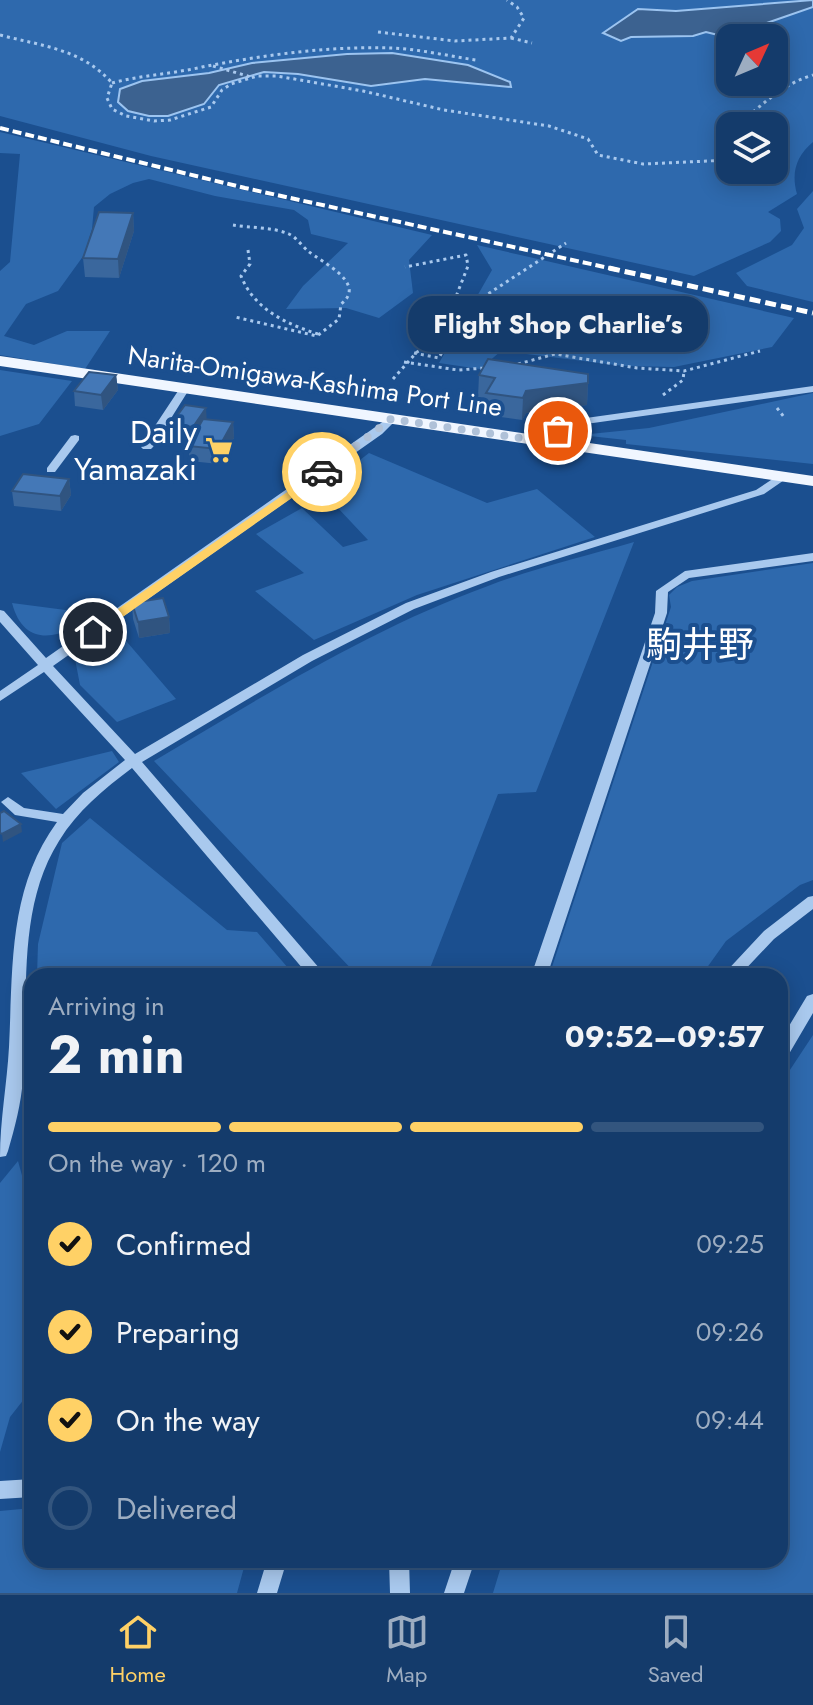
<!DOCTYPE html>
<html lang="en">
<head>
<meta charset="utf-8">
<style>
	:root { --surface:#143b6b; --page:#1d4271; --text:#f1f3f6; --muted:#9dadc1; --line:#33557e; --accent:#ffd166 }
	body { margin:0; font-family:Jost,"Noto Sans JP",sans-serif; background:var(--page); color:var(--text); height:100vh; display:flex; flex-direction:column; font-size:30px; white-space:nowrap }
	* { box-sizing:border-box; margin:0 }
	p { font-size:26px; color:var(--muted) }
	.icon { flex:none; width:44px; height:44px; fill:none; stroke:currentColor; stroke-width:2; stroke-linecap:round; stroke-linejoin:round }
	.map { position:relative; flex:1; overflow:hidden }
	.sheet { position:absolute; left:24px; top:968px; width:764px; height:600px; display:flex; flex-direction:column; background:var(--surface); border-radius:24px; box-shadow:0 4px 20px #0003,0 0 0 2px var(--line) }
	.sheet>* { flex:none }
	.needle { width:52px; rotate:46deg }
	.tools { position:absolute; left:716px; top:24px; display:grid; gap:16px }
	.tools a { display:grid; place-items:center; width:72px; height:72px; border-radius:16px; background:var(--surface); box-shadow:0 4px 20px #0003,0 0 0 2px var(--line); font-size:40px }
	.pin { position:absolute; display:grid; place-items:center; width:68px; height:68px; color:#fff; margin:-34px; border:4px solid #fff; border-radius:50%; box-shadow:0 2px 8px #0007 }
	.courier { position:absolute; display:grid; place-items:center; width:80px; height:80px; margin:-40px; border:6px solid #ffd166; border-radius:50%; background:#fff; color:#222; box-shadow:0 2px 10px #0007 }
	.bubble { position:absolute; height:56px; border-radius:24px; background:var(--surface); box-shadow:0 4px 20px #0003,0 0 0 2px var(--line); font-size:26px; font-weight:700; line-height:56px; text-align:center }
	.headline em { font-style:normal; font-weight:700 }
	.headline div { display:flex; flex-direction:column-reverse }
	.headline { display:flex; align-items:center; justify-content:space-between; height:136px; padding:0 24px }
	h1 { font-size:52px; font-weight:700; line-height:60px }
	.bar { display:grid; grid-template-columns:repeat(4,1fr); gap:12px 8px; align-content:center; height:96px; padding:0 24px }
	.bar i { height:10px; border-radius:6px; background:var(--line) }
	.bar .selected { background:var(--accent) }
	.bar p { grid-column:span 4 }
	ol { padding:0 24px; list-style:none }
	li { display:flex; align-items:center; gap:24px; height:88px }
	li p { margin-inline-start:auto }
	li .icon { padding:8px; border-radius:50%; background:var(--accent); color:#111; stroke-width:4 }
	li:last-child { color:var(--muted) }
	li i { width:44px; height:44px; border:4px solid var(--line); border-radius:50% }
	.dock { display:flex; justify-content:space-around; align-items:center; height:112px; border-top:2px solid var(--line); background:var(--surface); font-size:22px; color:var(--muted) }
	.dock a { display:grid; justify-items:center; gap:4px }
	.dock .selected { color:var(--accent) }
	.map>svg:first-child { display:block }
</style>
</head>
<body>
<div class="map">
<svg width="813" height="1593" viewBox="0 0 813 1593">
	<rect width="100%" height="100%" fill="#1b4f8f"/>
	<!-- green -->
	<path fill="#2e69ad" fill-rule="evenodd" d="M0,0H813V142C796,156 791,173 797,194L768,212L780,219L781,231L770,242L694,276L151,156L0,116ZM730,38H774V82H730ZM730,126H774V170H730Z
		M0,132L432,235L409,260L413,293L379,318L346,308L286,309L303,286L348,243L311,234L308,220L294,210L215,196L149,179L133,183L110,194L94,207L92,229L84,255L58,291L26,304L4,336L34,345L67,331H110L85,369L0,355V271L10,262L20,154L0,153Z
		M813,191V302L747,286L736,273L792,245L804,228L797,209Z
		M477,245L794,318L772,347L674,367L624,366L501,351L480,369L439,363L492,270Z
		M0,370L72,381L39,424L0,436Z
		M813,393V464L626,444V440L580,435L649,428Z
		M369,453L487,503L537,489L595,537L417,595L314,640L255,591L304,573L256,534L302,508L343,547L368,540L321,490Z
		M634,542L536,792L498,794L427,976H358L154,761C262,697 370,629 488,586C535,568 586,556 634,542Z
		M813,563V880L800,885L726,941L701,976H549L671,607L669,595L677,587L692,581Z
		M12,603L96,614C65,637 25,652 12,603Z
		M115,628L176,699L117,722L80,685L75,659Z
		M112,751L119,762L56,809L21,773Z
		M90,818L227,930L257,932L295,976H37L38,944L62,843Z
		M813,1035V1593H493L503,1560H780V1085Z
		M18,1161L32,1212V1389L10,1417L0,1452V1183Z
		M32,1508V1560H246L237,1593H0V1511Z"/>
	<!-- water -->
	<path fill="#3c6290" stroke="#9cc4f0" stroke-width="2" d="M813,0V7L761,25L740,38H730V43L722,36L706,32L693,36L631,37L621,41L603,33L638,9L676,11Z
		M392,53L468,65L510,82L511,87L425,79L371,86L298,74L264,72L219,85L204,104L168,116H149L128,111L118,102L120,89L142,81L209,73L252,63L347,54Z"/>
	<g fill="none" stroke-linecap="round" stroke-linejoin="round">
		<!-- path -->
		<path stroke="#a9c9ee" stroke-width="3" stroke-dasharray="3 4" stroke-linecap="butt" d="M378,32L455,41L511,38L524,18L517,7L507,0
			M0,35C42,46 82,49 112,83L107,98L112,109L126,116L154,121L170,120L211,107L222,90L231,84L257,76H277L363,91L444,110L549,126L588,139L598,155L643,164L730,160
			M511,38L532,43
			M213,66L251,77
			M112,83C142,75 172,74 202,67C264,55 328,46 391,48C419,49 448,56 476,60
			M752,126L753,112C772,96 789,82 813,75
			M233,225C250,228 273,227 289,234C296,237 302,246 308,251C321,262 368,283 341,304L339,319L317,336L235,317
			M248,250L250,264L241,276C254,309 286,324 318,334
			M465,309L566,243
			M414,353L439,358L450,336
			M404,362L458,370L485,368
			M518,364L555,354L637,368L684,371L760,351
			M393,379L417,352L450,336L465,309L457,294L468,266L466,255L405,267
			M663,395L683,380L684,371
			M777,408L784,417"/>
		<!-- minor -->
		<path fill="#a9c9ee" fill-rule="evenodd" d="M185,385L190,388L153,447L151,449H143L141,447L180,388Z
			M813,386V392L586,424L572,427L551,444H543L541,442L564,423L586,418Z
			M391,416L397,419L382,434L53,666L135,754L303,655L406,603L491,572L756,490L780,474L784,473L790,476L764,494L499,577L414,609L312,661L142,762L326,976H309L132,768C104,789 77,811 59,841C15,911 30,1001 23,1079C21,1104 15,1127 8,1151L6,1156L0,1157C0,1120 7,1084 9,1047C13,968 8,889 57,822L15,815L1,802L8,797L24,808L63,814L83,793L125,760L44,672L0,701V691L38,665L0,622V610L4,611L46,658Z
			M75,435L79,436V440L55,472H47V468L71,436Z
			M813,553V561L689,578L668,592L667,613L547,976H531L655,613L656,591L685,571Z
			M813,896V909L774,939L739,976H722L764,931L808,897Z
			M813,994V1013L786,1059L780,1061V1041L807,996Z
			M32,1479V1497L0,1499V1481Z
			M267,1560H287L277,1593H257Z
			M389,1560H409L410,1593H390Z
			M455,1560H475L464,1593H444Z"/>
		<!-- major -->
		<path fill="#f0f6ff" fill-rule="evenodd" d="M0,356L813,476V486L0,366Z"/>
		<!-- rail-far1 -->
		<path stroke="#fff" stroke-width="4" stroke-dasharray="9 4" stroke-linecap="butt" d="M0,128L245,188L618,270"/>
		<!-- rail -->
		<path stroke="#fff" stroke-width="5" stroke-dasharray="11 5" stroke-linecap="butt" d="M609,268L813,313"/>
	</g>
	<!-- wall -->
	<path fill="#3a679d" d="M133,213L134,231L119,278L85,277L83,258Z
		M116,375L118,390L103,410L75,406L74,391Z
		M479,375L588,383L587,405L526,413L522,420L486,415V398L478,397Z
		M207,420L233,422L234,438L219,464L190,461L188,446L190,442L173,439L171,424Z
		M69,479L71,495L61,511L14,506L12,491Z
		M132,603L169,617L170,633L139,638L133,619Z"/>
	<!-- shaded-wall -->
	<path fill="#305480" d="M133,213L134,231L119,278L118,259Z
		M116,375L118,390L103,410L101,395Z
		M588,383L587,405L526,413L522,420L523,398L526,391Z
		M206,408L207,423L194,442L193,427Z
		M233,422L234,438L219,464L218,449Z
		M69,479L71,495L61,511L60,496Z
		M169,617L170,633L139,638L138,622Z
		M21,824L22,832L3,842L2,834Z"/>
	<!-- building -->
	<path fill="#4478b7" stroke="#305480" stroke-width="2" d="M99,212L133,213L118,259L83,258Z
		M488,359L588,374V383L526,391L523,398L486,393L495,378L479,375Z
		M89,372L116,375L101,395L74,391Z
		M185,405L206,408L193,427L171,424Z
		M203,419L233,422L218,449L188,446Z
		M23,474L69,479L60,496L12,491Z
		M163,598L169,617L138,622L132,603Z
		M4,811L21,824L2,834L0,833V813Z"/>
	<!-- route -->
	<path fill="#ffd166" d="M322,468L326,469V474L97,635H89V629Z"/>
	<g fill="none" stroke-linecap="round" stroke-linejoin="round">
		<!-- done -->
		<path stroke="#afc1d8" stroke-width="8" stroke-dasharray="0 14.4" d="M322,472L391,419L547,442L558,431"/>
	</g>
	<!-- icons -->
	<defs>
		<g id="supermarket-bare" transform="scale(2.16)"><path d="M-6-5.5h2.5l.6 2H6L4.5 2H-2.5L-4.4-4H-6ZM-1.5 3.2a1.3 1.3 0 1 0 .1 0ZM3 3.2a1.3 1.3 0 1 0 .1 0Z" fill="#ffd166" stroke="#1b4f8f" stroke-width="2.5" paint-order="stroke"/></g>
	</defs>
	<g fill-rule="evenodd">
		<use href="#supermarket-bare" x="219" y="450"/>
	</g>
	<g text-anchor="middle" stroke-width="8" stroke-linejoin="round" paint-order="stroke">
		<!-- far-street labels -->
		<g font-size="26" fill="#fff" stroke="#1b4f8f">
			<text transform="translate(315 381) rotate(8)" y="9">Narita-Omigawa-Kashima Port Line</text>
		</g>
		<!-- poi labels -->
		<g font-size="32" fill="#fff" stroke="#1b4f8f" text-anchor="end">
			<text x="197" y="443">Daily<tspan x="197" dy="37">Yamazaki</tspan></text>
		</g>
		<!-- quarter labels -->
		<g font-size="36" fill="#fff" stroke="#1b4f8f">
			<text x="700" y="657">駒井野</text>
		</g>
	</g>
</svg>
<div class="tools">
<a><svg class="needle" viewBox="-14 -14 28 28"><path d="M0-13l5 13h-10z" fill="#e53935"/><path d="M0 13l5-13h-10z" fill="#9dadc1"/></svg></a>
<a><svg class="icon" aria-label="layers" viewBox="0 0 24 24"><path d="M12 4l9 5-9 5-9-5zM3 14l9 5 9-5"/></svg></a>
</div>
<div class="pin" style="left:558px;top:431px;background:#ea580c"><svg class="icon" aria-label="bag" viewBox="0 0 24 24"><path d="M5 8h14l-1 12H6zM9 8a3 3 0 0 1 6 0"/></svg></div>
<div class="pin" style="left:93px;top:632px;background:#1f2937"><svg class="icon" aria-label="home" viewBox="0 0 24 24"><path d="M3 11l9-7 9 7M6 9v11h12V9"/></svg></div>
<div class="courier" style="left:322px;top:472px"><svg class="icon" aria-label="car" viewBox="0 0 24 24"><path d="M5 17H2v-5l4-1 3-4h7l3 4 3 1v5h-3M9 17h6M6 11h13"/><circle cx="7" cy="17" r="2"/><circle cx="17" cy="17" r="2"/></svg></div>
<div class="bubble" style="left:408px;top:296px;width:300px">Flight Shop Charlie’s</div>
<section class="sheet">
<div class="headline"><div><h1>2 min</h1><p>Arriving in</p></div><em>09:52–09:57</em></div>
<div class="bar"><i class="selected"></i><i class="selected"></i><i class="selected"></i><i></i><p>On the way · 120 m</p></div>
<ol>
<li><svg class="icon" aria-label="check" viewBox="0 0 24 24"><path d="M5 12l5 5 9-10"/></svg>Confirmed<p>09:25</p></li>
<li><svg class="icon" aria-label="check" viewBox="0 0 24 24"><path d="M5 12l5 5 9-10"/></svg>Preparing<p>09:26</p></li>
<li><svg class="icon" aria-label="check" viewBox="0 0 24 24"><path d="M5 12l5 5 9-10"/></svg>On the way<p>09:44</p></li>
<li><i></i>Delivered</li>
</ol>
</section>
</div>
<nav class="dock">
<a class="selected"><svg class="icon" aria-label="home" viewBox="0 0 24 24"><path d="M3 11l9-7 9 7M6 9v11h12V9"/></svg>Home</a>
<a><svg class="icon" aria-label="map" viewBox="0 0 24 24"><path d="M3 6l6-2 6 2 6-2v14l-6 2-6-2-6 2zM9 4v14M15 6v14"/></svg>Map</a>
<a><svg class="icon" aria-label="saved" viewBox="0 0 24 24"><path d="M7 4h10v16l-5-4-5 4z"/></svg>Saved</a>
</nav>
</body>
</html>
